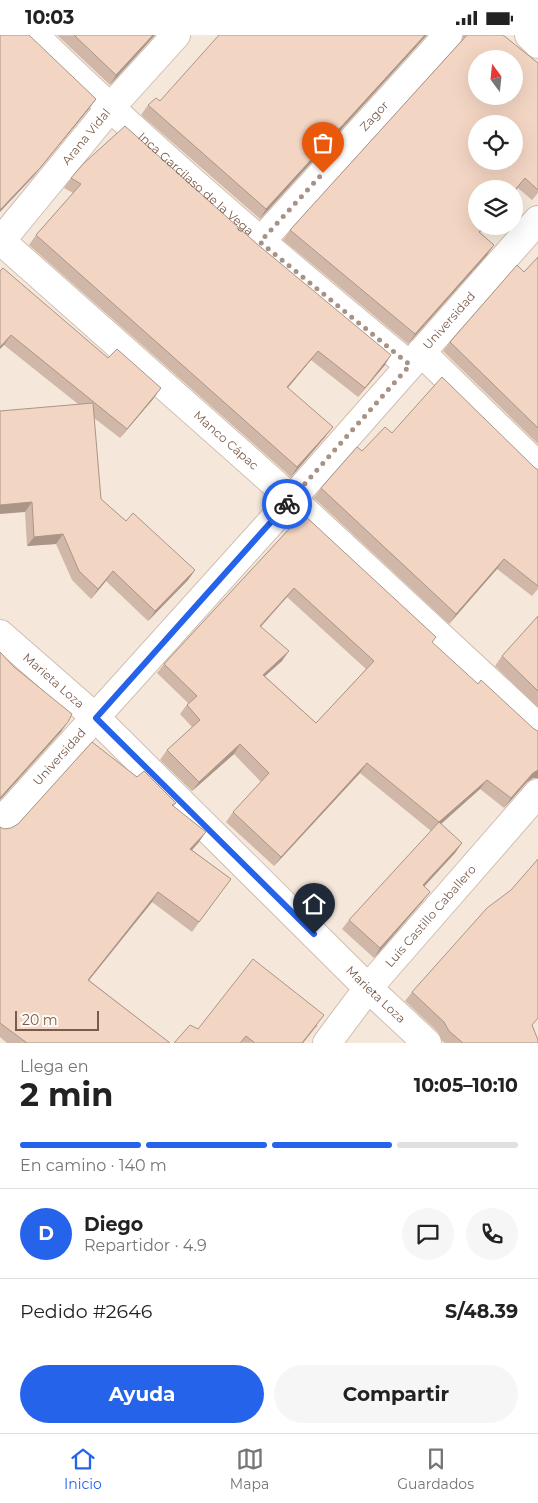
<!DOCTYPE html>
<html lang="es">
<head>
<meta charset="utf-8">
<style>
	:root { --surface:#fff; --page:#f6f6f6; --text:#222; --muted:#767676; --line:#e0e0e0; --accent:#2563eb }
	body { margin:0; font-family:Montserrat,sans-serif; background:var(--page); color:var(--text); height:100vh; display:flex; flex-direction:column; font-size:19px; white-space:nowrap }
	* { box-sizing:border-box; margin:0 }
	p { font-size:16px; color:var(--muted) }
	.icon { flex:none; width:28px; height:28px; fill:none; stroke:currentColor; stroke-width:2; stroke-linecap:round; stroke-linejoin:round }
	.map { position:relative; height:1008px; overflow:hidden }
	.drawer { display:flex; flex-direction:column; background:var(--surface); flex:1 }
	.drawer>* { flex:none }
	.needle { width:32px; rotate:345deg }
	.tools { position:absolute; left:468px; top:15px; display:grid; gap:10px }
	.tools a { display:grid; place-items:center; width:55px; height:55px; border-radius:50%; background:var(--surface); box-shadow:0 5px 20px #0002; font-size:25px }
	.scale { position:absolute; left:15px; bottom:12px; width:84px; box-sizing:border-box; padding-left:5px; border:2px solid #7a5c4d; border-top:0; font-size:14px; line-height:18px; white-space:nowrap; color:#7a5c4d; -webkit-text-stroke:4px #fffaf3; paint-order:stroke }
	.pin { position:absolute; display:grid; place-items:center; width:42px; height:42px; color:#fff; margin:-51px -21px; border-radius:50% 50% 50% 0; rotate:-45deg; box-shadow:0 0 5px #0007 }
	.pin .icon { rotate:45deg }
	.courier { position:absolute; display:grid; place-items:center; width:50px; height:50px; margin:-25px; border:4px solid #2563eb; border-radius:50%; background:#fff; color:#222; box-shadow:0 1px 6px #0007 }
	.summary em { font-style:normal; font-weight:700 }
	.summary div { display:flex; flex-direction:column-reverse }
	.summary { display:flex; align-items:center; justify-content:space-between; height:85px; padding:0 20px }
	h1 { font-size:32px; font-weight:700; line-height:38px }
	.bar { display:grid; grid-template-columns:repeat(4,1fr); gap:8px 5px; align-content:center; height:60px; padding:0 20px }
	.bar i { height:6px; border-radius:4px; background:var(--line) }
	.bar .current { background:var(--accent) }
	.bar p { grid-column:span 4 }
	.line { display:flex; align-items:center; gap:12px; padding:0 20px; border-top:1px solid var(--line) }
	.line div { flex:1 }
	.round { display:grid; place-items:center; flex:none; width:52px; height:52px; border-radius:26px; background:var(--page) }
	.button { display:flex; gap:10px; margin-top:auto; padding:10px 20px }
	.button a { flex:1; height:58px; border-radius:30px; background:var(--accent); color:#fff; font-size:20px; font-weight:700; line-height:58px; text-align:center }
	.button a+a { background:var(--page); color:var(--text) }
	.status { display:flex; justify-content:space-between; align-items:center; height:35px; padding:0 25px; background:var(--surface); direction:ltr }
	.status svg { height:14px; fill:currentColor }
	.tab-bar { display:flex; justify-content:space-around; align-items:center; height:70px; border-top:1px solid var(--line); background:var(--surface); font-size:14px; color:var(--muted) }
	.tab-bar a { display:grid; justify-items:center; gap:2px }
	.tab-bar .current { color:var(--accent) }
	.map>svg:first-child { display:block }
</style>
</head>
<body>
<div class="status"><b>10:03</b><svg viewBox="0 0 49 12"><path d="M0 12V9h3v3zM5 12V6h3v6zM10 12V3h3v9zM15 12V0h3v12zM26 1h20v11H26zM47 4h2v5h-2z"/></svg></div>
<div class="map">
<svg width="538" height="1008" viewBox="0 0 538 1008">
	<rect width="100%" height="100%" fill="#fdf6ec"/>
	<!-- residential -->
	<path fill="#f5e8da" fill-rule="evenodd" d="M0,0H538V1008H0ZM476,24H514V61H476ZM476,89H514V126H476ZM476,154H514V191H476Z"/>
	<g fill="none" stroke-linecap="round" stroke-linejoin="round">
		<!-- minor casing -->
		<g stroke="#d1beb0" stroke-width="30">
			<g id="minor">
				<path id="s1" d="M34,0C154,117 280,224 409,330"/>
				<path d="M529,0L538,9"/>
				<path id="s2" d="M0,205L292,464L538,692"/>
				<path id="s3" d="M0,207L110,73L176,0"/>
				<path id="s4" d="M260,207L448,0"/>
				<path d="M421,317L538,431"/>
				<path id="s5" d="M0,599L96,683L368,953L427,1008"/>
				<path id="s6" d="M0,788L292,464L538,185"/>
				<path id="s7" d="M327,1008L368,953L538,758"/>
			</g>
		</g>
		<!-- minor -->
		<use href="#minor" stroke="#fff" stroke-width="28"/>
	</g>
	<!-- wall -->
	<path fill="#d1b7a8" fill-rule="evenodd" d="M57,0H155L110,50Z
		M427,0L260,184L141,80L148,70L160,66Z
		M463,0H503L538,28V158L532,165L518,153L480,198L487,220L408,309L283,205L290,195L462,5Z
		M71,143L385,330L358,362L311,325L288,353L326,401L291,442L29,210L36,200L73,158L64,153Z
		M538,222V409L443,316L450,307L524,237Z
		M0,236L154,363L120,403L94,383L101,464L126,486L195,535L188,545L148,586L106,546L91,564L72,545L56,509L27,511L25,477L78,369L4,310Z
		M392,398L534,432L538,435V554L532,561L497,534L449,589L314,463L321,453L362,416Z
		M303,479L432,607L533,743L527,747L504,773L480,754L441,789L462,808L455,818L424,852L423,866L374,923L342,894L349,885L431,796L360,738L274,831L226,787L233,777L261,747L234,719L192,756L160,725L167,715L192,692L180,679L188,668L157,638L164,629ZM287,562L366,634L316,688L265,641L282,626L261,592Z
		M538,581V673L495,631L502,621Z
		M137,742L176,768L173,771L199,807L192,815L231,844L192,897L152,867L89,945L170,1008H7L0,1002V792L4,794L11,793Z
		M412,957L533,991L538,1008H445L442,1006L438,997L405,966Z
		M318,990L303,1008H174L198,994Z"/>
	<!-- shaded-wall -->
	<path fill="#aa9588" d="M153,0H155L110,50L116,40Z
		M425,0H427L260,184L266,174Z
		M96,64L89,74L33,142L0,177V175Z
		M494,210L487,220L408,309L415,299Z
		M11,300L4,310L0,314V312Z
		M318,316L311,325L280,362L287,352Z
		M391,320L385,330L358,362L365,353Z
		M161,353L154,363L120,403L127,394Z
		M333,392L326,401L291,442L297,432Z
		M32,467L25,477L0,479V470Z
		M63,499L56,509L27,511L34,502Z
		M504,524L497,534L449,589L456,579Z
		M195,535L188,545L148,586L155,576Z
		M113,536L106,546L91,564L98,554Z
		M294,553L287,562L253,600L260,591Z
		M289,616L282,626L256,649L263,640Z
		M68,687L61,697L0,765V763Z
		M240,709L234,719L192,756L199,747Z
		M367,728L360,738L274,831L281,822Z
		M538,735V743H533L527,747L504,773L511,763L533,738Z
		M487,745L480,754L432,797L439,787Z
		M206,797L199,807L184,824L190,814Z
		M462,808L455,818L416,860L423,850Z
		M158,857L152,867L82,954L88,945Z
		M430,857L423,866L374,923L380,913Z
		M324,980L303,1008H302Z"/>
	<!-- building -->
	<path fill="#f3d5c3" stroke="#aa9588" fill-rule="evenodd" d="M0,0H29L96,64L40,133L0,175Z
		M74,0H153L116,40Z
		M219,0H425L266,174L148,70L156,63L160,66Z
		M467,0H503L538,28V155L525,143L514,156V154H476V191H484L479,197L494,210L415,299L290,195ZM476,24H514V61H476ZM476,89H514V126H476Z
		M125,91L257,209L391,320L365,353L318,316L287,352L333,392L297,432L36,200L81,149L71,143L83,129Z
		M538,222V393L450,307L517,230L524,237Z
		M3,233L108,323L117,314L161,353L127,394L11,300L0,312V236Z
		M442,342L534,432L538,435V551L504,524L456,579L321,453L357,412L362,416L385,392L392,398Z
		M93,368L101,464L126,486L133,478L195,535L155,576L113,536L98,554L79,536L63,499L34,502L32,467L0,470V376Z
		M303,479L436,602L432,607L478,649L481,645L534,694L538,696V735L533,738L511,763L487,745L439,787L367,728L281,822L233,777L269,738L240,709L199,747L167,715L200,685L187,670L197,661L164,629ZM294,553L374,626L316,688L263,640L289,616L260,591Z
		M538,581V656L502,621Z
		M0,617L14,632L72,679L68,687L0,763Z
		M92,707L137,742L144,736L176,768L172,770L206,797L190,814L231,844L199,887L158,857L88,945L170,1008H27L0,988V792L4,794L11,793L18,789Z
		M439,787L462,808L423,850L430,857L380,913L349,885Z
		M538,824V983L532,990L538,1005V1008H463L449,996L444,987L412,957L487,873L511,855Z
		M253,924L324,980L302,1008H255L246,1001L240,1008H174L190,990L198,994Z"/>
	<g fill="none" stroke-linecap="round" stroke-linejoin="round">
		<!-- done -->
		<path stroke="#a89285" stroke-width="5" stroke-dasharray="0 9" d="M287,469L410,330L260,207L323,138"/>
		<!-- route -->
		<path stroke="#2563eb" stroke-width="6" d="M287,469L96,683L314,899"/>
	</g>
	<g text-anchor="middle" stroke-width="5" stroke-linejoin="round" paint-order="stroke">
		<!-- street labels -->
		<g font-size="12" fill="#7a5c4d" stroke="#fffaf3">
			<text dy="4" stroke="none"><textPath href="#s4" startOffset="170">Zagor</textPath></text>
			<text dy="4" stroke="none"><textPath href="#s3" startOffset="136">Arana Vidal</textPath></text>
			<text dy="4" stroke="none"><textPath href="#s1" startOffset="220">Inca Garcilaso de la Vega</textPath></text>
			<text dy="4" stroke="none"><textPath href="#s6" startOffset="674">Universidad</textPath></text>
			<text dy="4" stroke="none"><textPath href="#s2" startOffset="302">Manco Cápac</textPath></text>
			<text dy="4" stroke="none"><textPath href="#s5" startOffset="71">Marieta Loza</textPath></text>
			<text dy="4" stroke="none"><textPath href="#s6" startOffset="89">Universidad</textPath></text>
			<text dy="4" stroke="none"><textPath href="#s7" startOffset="164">Luis Castillo Caballero</textPath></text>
			<text dy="4" stroke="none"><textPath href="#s5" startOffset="521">Marieta Loza</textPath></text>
		</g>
	</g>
</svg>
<div class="tools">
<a><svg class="needle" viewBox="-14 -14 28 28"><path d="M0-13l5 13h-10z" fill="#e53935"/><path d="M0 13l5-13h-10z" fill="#767676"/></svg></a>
<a><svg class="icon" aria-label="locate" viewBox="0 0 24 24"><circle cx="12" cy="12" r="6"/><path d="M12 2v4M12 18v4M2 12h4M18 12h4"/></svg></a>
<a><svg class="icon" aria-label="layers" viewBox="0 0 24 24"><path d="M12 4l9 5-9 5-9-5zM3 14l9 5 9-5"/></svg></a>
</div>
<div class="scale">20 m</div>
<div class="pin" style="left:323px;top:138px;background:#ea580c"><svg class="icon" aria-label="bag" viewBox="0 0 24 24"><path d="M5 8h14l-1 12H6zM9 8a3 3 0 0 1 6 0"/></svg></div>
<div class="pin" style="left:314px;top:899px;background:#1f2937"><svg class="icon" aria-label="home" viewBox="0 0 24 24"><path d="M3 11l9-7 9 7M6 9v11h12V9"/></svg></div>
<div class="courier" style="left:287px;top:469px"><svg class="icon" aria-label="bike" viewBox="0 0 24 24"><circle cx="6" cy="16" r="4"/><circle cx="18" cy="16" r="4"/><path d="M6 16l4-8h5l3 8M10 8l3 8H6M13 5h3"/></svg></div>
</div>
<section class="drawer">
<div class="summary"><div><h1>2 min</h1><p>Llega en</p></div><em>10:05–10:10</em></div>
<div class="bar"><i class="current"></i><i class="current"></i><i class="current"></i><i></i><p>En camino · 140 m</p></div>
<div class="line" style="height:90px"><b class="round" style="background:var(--accent);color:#fff">D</b><div><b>Diego</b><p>Repartidor · 4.9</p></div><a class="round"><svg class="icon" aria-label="chat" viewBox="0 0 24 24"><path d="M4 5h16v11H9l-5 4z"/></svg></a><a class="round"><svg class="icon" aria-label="phone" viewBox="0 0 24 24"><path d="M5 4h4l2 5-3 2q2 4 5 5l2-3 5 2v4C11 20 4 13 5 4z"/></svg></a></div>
<div class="line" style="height:65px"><div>Pedido #2646</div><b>S/48.39</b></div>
<div class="button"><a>Ayuda</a><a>Compartir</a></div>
</section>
<nav class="tab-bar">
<a class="current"><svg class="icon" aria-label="home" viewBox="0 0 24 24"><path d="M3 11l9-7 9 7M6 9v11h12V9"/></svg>Inicio</a>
<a><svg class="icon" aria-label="map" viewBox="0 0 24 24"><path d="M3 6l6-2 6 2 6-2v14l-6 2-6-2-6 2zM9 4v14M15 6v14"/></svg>Mapa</a>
<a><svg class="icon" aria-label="saved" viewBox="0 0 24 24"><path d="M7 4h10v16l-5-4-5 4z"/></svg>Guardados</a>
</nav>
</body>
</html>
